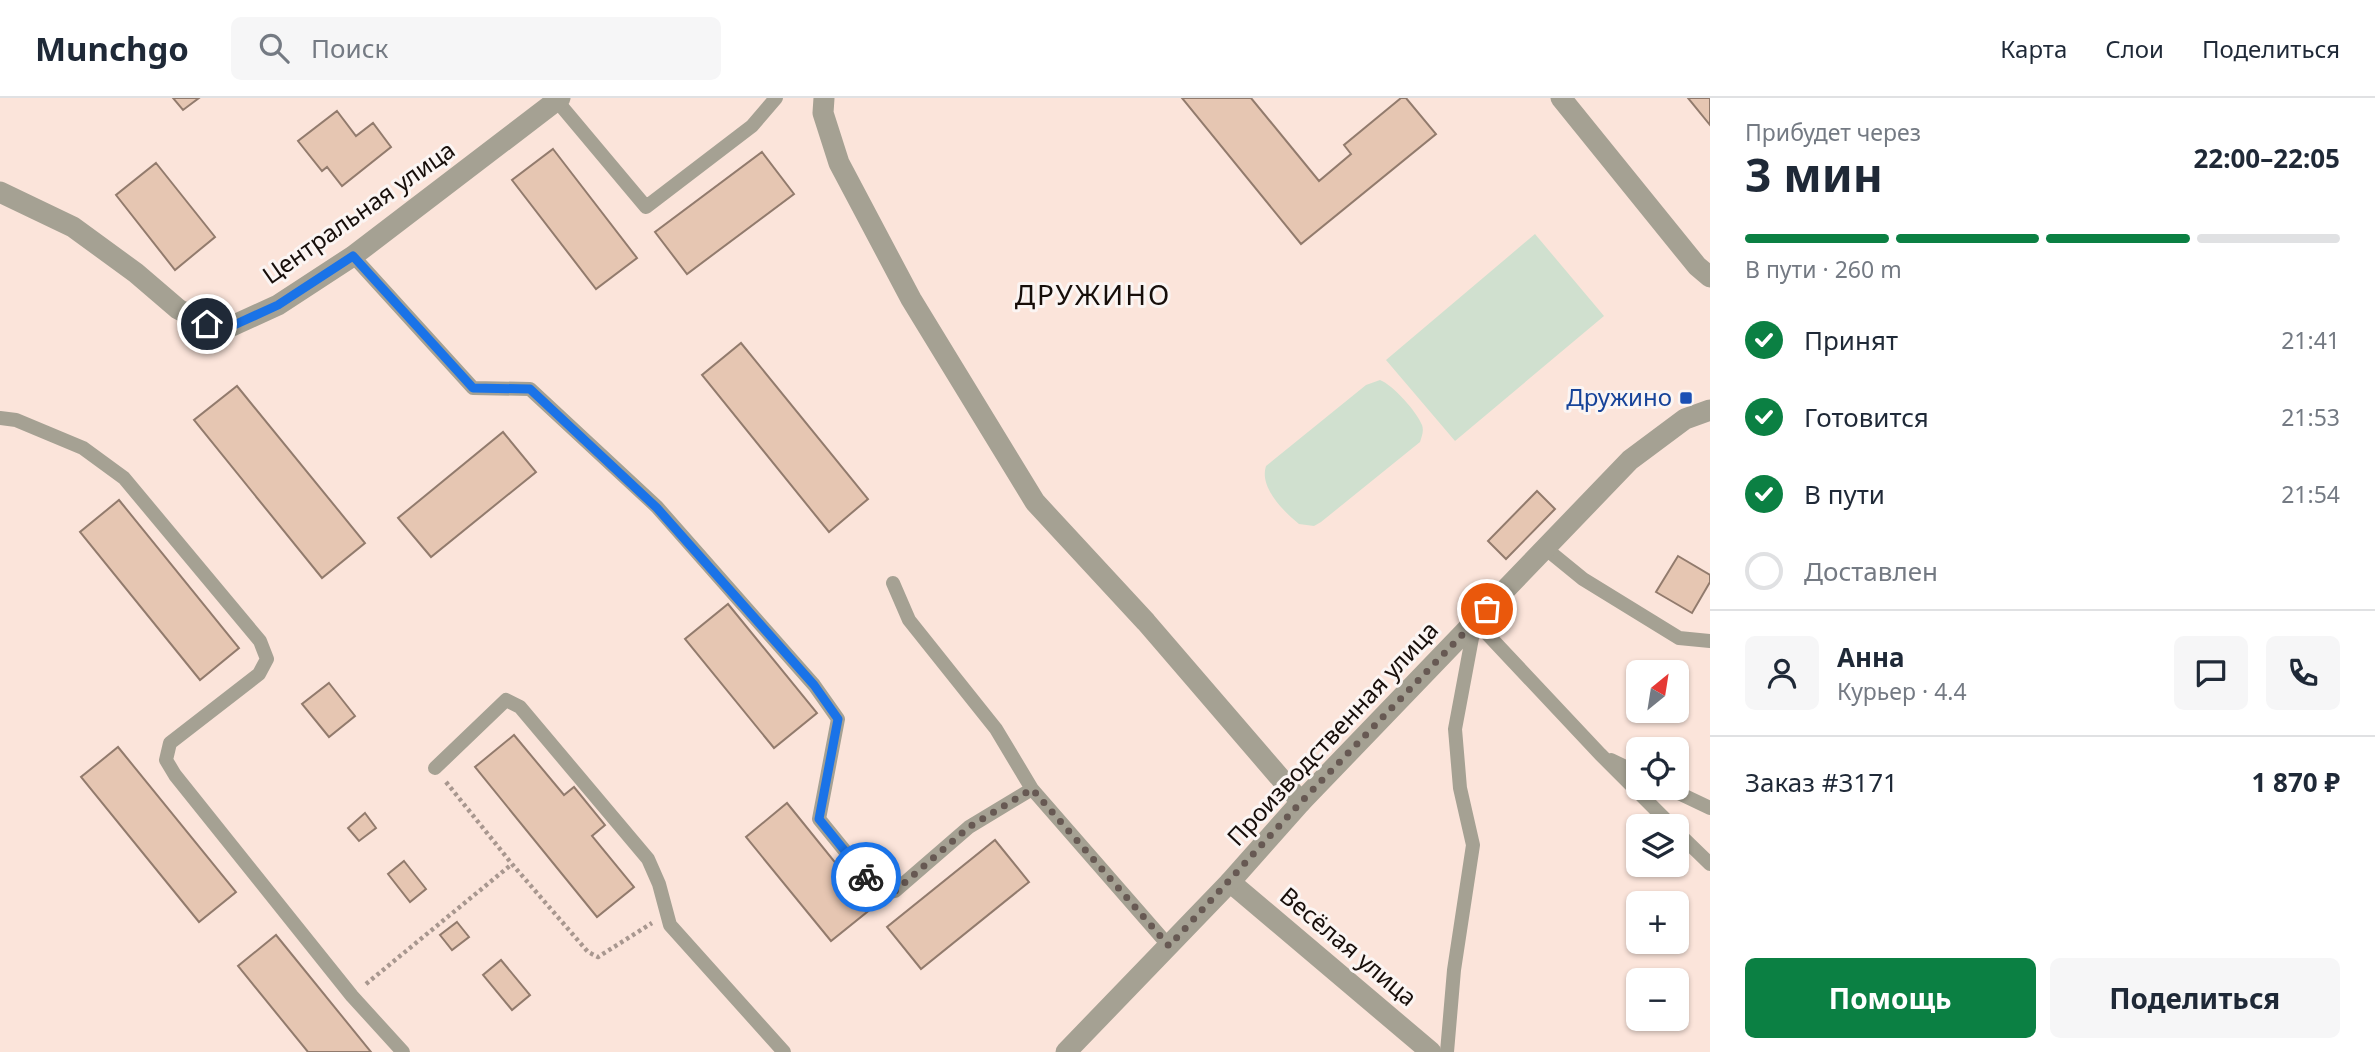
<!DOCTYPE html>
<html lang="ru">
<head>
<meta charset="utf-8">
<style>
	:root { --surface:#fff; --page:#f6f6f7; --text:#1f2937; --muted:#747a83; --line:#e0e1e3; --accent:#0b8043 }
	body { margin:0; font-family:"Noto Sans",sans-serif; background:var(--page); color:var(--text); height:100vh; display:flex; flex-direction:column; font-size:26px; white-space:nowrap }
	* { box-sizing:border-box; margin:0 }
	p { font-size:23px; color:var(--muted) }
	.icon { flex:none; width:38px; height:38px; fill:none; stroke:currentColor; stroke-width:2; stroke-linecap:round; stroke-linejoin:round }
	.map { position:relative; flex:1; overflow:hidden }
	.panel { display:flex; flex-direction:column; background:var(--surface); width:665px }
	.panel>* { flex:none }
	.needle { width:46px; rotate:30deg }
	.controls { position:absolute; left:1626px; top:562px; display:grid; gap:14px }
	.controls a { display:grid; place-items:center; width:63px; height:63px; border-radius:10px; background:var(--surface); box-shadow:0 2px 5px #0004; font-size:35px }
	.pin { position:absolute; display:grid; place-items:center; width:60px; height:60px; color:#fff; margin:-30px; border:4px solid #fff; border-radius:50%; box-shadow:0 2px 7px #0007 }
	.courier { position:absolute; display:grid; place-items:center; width:70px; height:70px; margin:-35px; border:5px solid #1a73e8; border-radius:50%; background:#fff; color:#222; box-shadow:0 2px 9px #0007 }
	.summary em { font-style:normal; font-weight:700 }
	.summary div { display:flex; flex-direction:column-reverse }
	.summary { display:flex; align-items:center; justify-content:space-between; height:119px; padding:0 35px }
	h1 { font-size:46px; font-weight:700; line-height:52px }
	.bar { display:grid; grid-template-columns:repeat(4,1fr); gap:10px 7px; align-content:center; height:84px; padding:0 35px }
	.bar i { height:9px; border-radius:5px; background:var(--line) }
	.bar .active { background:var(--accent) }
	.bar p { grid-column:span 4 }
	.line { display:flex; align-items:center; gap:18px; padding:0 35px; border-top:2px solid var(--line) }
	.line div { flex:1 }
	.round { display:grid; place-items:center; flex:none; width:74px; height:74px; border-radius:10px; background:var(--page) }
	ol { padding:0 35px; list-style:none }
	li { display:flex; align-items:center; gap:21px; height:77px }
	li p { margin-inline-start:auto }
	li .icon { padding:7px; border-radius:50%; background:var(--accent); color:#fff; stroke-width:4 }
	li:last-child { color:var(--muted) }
	li i { width:38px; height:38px; border:4px solid var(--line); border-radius:50% }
	.cta { display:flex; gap:14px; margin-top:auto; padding:14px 35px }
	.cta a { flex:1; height:80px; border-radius:10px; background:var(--accent); color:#fff; font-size:28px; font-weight:700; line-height:80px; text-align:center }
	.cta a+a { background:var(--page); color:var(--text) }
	header { display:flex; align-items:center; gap:42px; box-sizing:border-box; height:98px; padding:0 35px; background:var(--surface); border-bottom:2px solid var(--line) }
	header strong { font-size:33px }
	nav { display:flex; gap:38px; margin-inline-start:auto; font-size:24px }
	.search { width:490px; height:63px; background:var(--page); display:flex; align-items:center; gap:18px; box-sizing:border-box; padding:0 24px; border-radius:10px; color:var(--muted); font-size:26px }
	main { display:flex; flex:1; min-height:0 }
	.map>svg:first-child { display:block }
</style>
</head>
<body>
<header>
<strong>Munchgo</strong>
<div class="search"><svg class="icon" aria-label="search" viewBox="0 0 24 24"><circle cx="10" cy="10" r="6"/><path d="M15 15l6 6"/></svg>Поиск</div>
<nav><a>Карта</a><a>Слои</a><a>Поделиться</a></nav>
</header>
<main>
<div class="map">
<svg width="1710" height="954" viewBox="0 0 1710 954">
	<rect width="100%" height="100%" fill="#fbe4da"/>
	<!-- green -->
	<path fill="#d0e0cf" d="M1535,136L1604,218L1455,343L1386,262Z
		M1380,282C1393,287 1417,314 1422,327C1424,333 1422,338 1420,344L1321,424L1314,428L1299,426C1283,413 1259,389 1266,368L1366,287Z"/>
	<!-- building -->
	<path fill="#e6c6b2" stroke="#927b6d" stroke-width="2" d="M173,0H199L183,12Z
		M1182,0H1251L1319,83L1351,56L1344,47L1401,0H1406L1436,36L1301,146Z
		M1688,0H1710V27Z
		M337,13L356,38L373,25L391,49L342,88L327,69L322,73L298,43Z
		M553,51L637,160L596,191L512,82Z
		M762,54L794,96L687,176L655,134Z
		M156,65L215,139L175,172L116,97Z
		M741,245L868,401L829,434L702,277Z
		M237,288L365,445L322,480L194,322Z
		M503,334L536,374L431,459L398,420Z
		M1537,393L1555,411L1506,461L1488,443Z
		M119,402L239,550L200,582L80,434Z
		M1678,458L1710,477V484L1692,515L1656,494Z
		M728,506L817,615L774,650L685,541Z
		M329,585L355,618L329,639L302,606Z
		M514,637L564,697L574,689L605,727L592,738L634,789L597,819L475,669Z
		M118,649L236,794L199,824L81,679Z
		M787,705L872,810L831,843L746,739Z
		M365,715L376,730L359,743L348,730Z
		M995,742L1029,784L921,871L887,829Z
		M404,763L426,791L410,804L388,776Z
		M457,824L469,839L452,852L440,837Z
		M276,837L371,954H308L238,868Z
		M501,862L530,897L512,912L483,877Z"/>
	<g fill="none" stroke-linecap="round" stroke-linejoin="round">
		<!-- path -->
		<path stroke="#a8978f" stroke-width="4.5" stroke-dasharray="3.5 3.5" stroke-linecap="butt" d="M446,684L512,766L588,854L598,859L652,825
			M366,886L512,766"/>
		<!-- service -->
		<path stroke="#a5a193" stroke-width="14" d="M557,3L646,109L752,28L776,0
			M353,158L473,290L530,291L657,409L814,587L838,621L819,721L880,796L895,793L969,729L1032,691L1169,848
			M0,320L16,322L83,350L124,380L260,543L267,561L259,576L170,645L166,662L175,677L352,898L403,954
			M1545,450L1583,481L1679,540L1710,543
			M893,485L909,522L996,631L1032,691
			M1475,523L1600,656L1672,728
			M1611,662L1638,675
			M435,670L506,602L520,609L648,761L659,786L670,827L784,954
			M1668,690L1710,710
			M1676,733L1710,766
			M1447,954L1454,872L1473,747L1460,690L1455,631L1475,524"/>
		<!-- minor -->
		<path stroke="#a5a193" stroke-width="21" d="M824,0L823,15L839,65L911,201L1035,404L1146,524L1301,704
			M1561,0L1697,168L1710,179
			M0,94L73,129L136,175L178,211L207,226L232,228L278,207L353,158L560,0
			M1230,784L1431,954"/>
		<!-- tertiary -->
		<path stroke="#a5a193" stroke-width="21" d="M1066,954L1230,784L1301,704L1630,362L1685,321L1710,312"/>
	</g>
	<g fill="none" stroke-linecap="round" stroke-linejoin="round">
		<!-- done -->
		<path stroke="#675953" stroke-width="7" stroke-dasharray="0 12.6" d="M866,779L880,796L895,793L969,729L1032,691L1169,848L1301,704L1487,511"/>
		<!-- route -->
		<path stroke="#1a73e8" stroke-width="9" d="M207,226L232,228L278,207L353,158L473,290L530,291L657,410L814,587L838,621L819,721L866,779"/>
	</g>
	<!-- markers -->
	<rect fill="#1a4fb4" stroke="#fbf5f3" stroke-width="2.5" x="1679" y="293" width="14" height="14" rx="3.5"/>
	<g text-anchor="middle" stroke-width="6" stroke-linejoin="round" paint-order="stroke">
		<!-- street labels -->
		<g font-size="24" fill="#170e0a" stroke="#fbf5f3">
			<text transform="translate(359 115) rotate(-35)" y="8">Центральная улица</text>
			<text transform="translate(1333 636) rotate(-47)" y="8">Производственная улица</text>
			<text transform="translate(1348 849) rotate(40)" y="8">Весёлая улица</text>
		</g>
		<!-- transit labels -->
		<g font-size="24" fill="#164399" stroke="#fbf5f3" text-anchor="end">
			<text x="1672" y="308">Дружино</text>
		</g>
		<!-- quarter labels -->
		<g font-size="28" letter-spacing="2" fill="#170e0a" stroke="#fbf5f3">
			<text x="1093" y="207">ДРУЖИНО</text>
		</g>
	</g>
</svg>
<div class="controls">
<a><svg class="needle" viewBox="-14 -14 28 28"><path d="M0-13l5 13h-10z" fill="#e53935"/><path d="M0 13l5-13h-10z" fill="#747a83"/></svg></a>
<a><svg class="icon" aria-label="locate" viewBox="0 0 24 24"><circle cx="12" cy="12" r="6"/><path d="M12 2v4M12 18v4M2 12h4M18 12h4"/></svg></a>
<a><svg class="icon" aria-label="layers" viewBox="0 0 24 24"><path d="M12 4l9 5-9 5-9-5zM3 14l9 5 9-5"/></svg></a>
<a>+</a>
<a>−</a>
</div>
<div class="pin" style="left:1487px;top:511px;background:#ea580c"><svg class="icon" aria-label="bag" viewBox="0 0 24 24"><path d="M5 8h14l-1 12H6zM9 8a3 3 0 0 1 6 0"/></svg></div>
<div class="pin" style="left:207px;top:226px;background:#1f2937"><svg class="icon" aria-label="home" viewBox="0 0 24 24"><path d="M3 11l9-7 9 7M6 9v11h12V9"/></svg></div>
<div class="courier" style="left:866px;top:779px"><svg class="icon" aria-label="bike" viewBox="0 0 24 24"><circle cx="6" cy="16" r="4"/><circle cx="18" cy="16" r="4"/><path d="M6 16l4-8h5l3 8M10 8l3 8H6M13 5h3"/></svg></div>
</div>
<section class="panel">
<div class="summary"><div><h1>3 мин</h1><p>Прибудет через</p></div><em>22:00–22:05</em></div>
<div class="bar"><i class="active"></i><i class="active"></i><i class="active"></i><i></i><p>В пути · 260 m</p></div>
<ol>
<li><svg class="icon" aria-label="check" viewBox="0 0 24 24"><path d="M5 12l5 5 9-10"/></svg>Принят<p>21:41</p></li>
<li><svg class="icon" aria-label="check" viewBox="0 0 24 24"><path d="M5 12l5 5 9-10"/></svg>Готовится<p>21:53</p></li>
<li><svg class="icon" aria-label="check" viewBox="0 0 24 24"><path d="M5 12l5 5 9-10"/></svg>В пути<p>21:54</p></li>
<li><i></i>Доставлен</li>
</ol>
<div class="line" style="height:126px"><a class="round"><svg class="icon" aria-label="person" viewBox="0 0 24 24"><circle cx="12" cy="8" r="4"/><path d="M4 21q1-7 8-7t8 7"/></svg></a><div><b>Анна</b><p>Курьер · 4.4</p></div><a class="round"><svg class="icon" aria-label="chat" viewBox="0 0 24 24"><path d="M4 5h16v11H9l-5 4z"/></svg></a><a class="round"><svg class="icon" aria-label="phone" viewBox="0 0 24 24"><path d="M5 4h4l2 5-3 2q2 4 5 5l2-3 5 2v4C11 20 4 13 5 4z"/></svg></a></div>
<div class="line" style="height:91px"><div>Заказ #3171</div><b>1 870 ₽</b></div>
<div class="cta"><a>Помощь</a><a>Поделиться</a></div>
</section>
</main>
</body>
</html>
